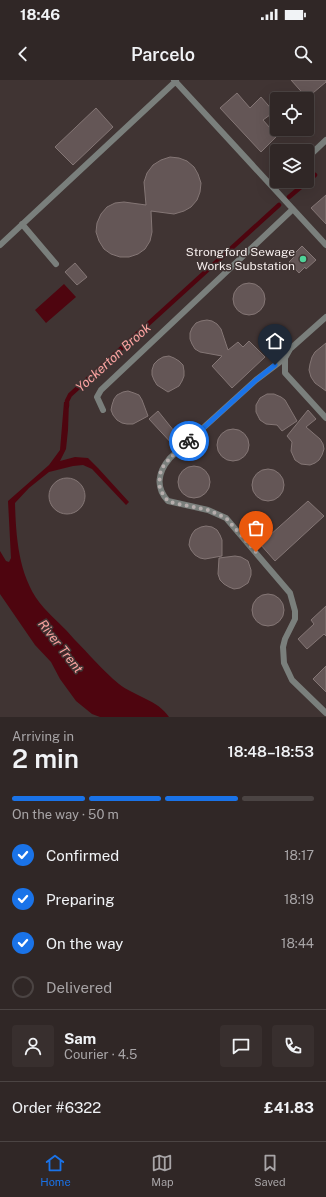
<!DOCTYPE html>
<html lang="en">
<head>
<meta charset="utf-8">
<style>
	:root { --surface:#302726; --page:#382f2e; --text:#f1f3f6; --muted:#a8a5a7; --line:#4b4443; --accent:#1a73e8 }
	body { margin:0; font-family:"Public Sans",sans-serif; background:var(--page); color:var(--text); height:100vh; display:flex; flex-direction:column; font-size:15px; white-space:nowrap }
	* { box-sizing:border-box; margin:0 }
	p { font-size:13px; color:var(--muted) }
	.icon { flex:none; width:22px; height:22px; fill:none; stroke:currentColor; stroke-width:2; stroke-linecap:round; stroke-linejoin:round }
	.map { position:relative; height:637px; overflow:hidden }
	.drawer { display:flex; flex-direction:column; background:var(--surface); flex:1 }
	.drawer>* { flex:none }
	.tools { position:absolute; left:270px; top:12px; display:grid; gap:8px }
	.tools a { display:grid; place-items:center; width:44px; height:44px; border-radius:4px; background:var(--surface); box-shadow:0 4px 16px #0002,0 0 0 1px var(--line); font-size:20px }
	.pin { position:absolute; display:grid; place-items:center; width:34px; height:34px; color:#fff; margin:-41px -17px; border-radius:50% 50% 50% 0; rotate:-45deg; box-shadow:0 0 4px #0007 }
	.pin .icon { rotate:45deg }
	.courier { position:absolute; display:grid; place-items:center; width:40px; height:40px; margin:-20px; border:3px solid #1a73e8; border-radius:50%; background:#fff; color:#222; box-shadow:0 1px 5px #0007 }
	.headline em { font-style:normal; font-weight:600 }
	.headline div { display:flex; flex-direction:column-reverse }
	.headline { display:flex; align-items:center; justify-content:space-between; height:68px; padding:0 12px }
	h1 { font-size:26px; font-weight:600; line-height:30px }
	.bar { display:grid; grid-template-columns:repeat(4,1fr); gap:6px 4px; align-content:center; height:48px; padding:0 12px }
	.bar i { height:5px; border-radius:3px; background:var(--line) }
	.bar .active { background:var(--accent) }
	.bar p { grid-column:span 4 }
	.line { display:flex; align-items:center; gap:10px; padding:0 12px; border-top:1px solid var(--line) }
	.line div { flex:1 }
	.round { display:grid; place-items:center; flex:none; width:42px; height:42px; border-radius:4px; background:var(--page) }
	ol { padding:0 12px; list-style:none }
	li { display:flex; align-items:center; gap:12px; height:44px }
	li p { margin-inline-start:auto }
	li .icon { padding:4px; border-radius:50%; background:var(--accent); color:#fff; stroke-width:4 }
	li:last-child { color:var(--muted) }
	li i { width:22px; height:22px; border:2px solid var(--line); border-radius:50% }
	.status { display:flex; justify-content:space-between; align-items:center; height:28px; padding:0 20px; background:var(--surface); direction:ltr }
	.status svg { height:11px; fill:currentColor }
	header { display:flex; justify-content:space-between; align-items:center; height:52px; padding:0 12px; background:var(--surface); font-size:18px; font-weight:600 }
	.dock { display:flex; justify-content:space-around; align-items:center; height:56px; border-top:1px solid var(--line); background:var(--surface); font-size:11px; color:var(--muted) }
	.dock a { display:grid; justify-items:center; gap:2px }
	.dock .active { color:var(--accent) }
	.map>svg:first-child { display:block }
</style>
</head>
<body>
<div class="status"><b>18:46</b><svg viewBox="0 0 49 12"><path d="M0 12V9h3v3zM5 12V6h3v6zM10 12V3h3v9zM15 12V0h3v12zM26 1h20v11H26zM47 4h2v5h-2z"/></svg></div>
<header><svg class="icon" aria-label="back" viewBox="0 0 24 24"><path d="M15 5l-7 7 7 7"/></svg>Parcelo<svg class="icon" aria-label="search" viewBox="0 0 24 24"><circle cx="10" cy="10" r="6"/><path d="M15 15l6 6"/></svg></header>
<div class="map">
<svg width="326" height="637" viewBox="0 0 326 637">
	<rect width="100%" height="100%" fill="#403433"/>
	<!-- water -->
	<path fill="#4e050f" d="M64,204L76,217L46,243L35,230Z
		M64,322H69L68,350L66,369L60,381L75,377L88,378L98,388L129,422L126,425L92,389L83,385L73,386L49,392L29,408L15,423C16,460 19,500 44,528C54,539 65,548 74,559C89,574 103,591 119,604C134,616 158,620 169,637H100L92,634L76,621L60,599L51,582L35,565L0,514V471L6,481L9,482L11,478L8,421L49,385L60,370Z"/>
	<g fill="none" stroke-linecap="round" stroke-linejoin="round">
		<!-- stream -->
		<path stroke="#4e050f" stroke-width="4.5" d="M289,117L315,95
			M67,326V321L70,315L279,125"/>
	</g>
	<!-- building -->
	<path fill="#645656" stroke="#847675" d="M291,0H326V2L307,18Z
		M237,13L250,28L261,17L274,32L263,40L277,56L261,72L220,28Z
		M96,28L113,47L73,85L55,67Z
		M170,77L179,78L187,81L194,87L198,94L201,103L200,112L197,120L191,127L184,131L174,134L151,131L152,152L150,161L145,169L138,174L129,177H120L111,174L104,169L99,161L96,152L97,143L101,134L107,127L115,123L124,122L146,125L144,102L147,93L153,85L161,80Z
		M326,115V144L311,128Z
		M302,166L316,180L306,189L305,187L299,193L289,182L294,177L293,175Z
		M75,183L87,197L77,205L65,192Z
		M233 219a16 16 0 1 1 32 0a16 16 0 1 1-32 0Z
		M207,240L212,241L217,244L221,249L228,270L238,262L243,267L249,261L265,277L232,308L212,286L222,276L200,272L195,269L192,264L190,259V253L192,248L196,243L201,241Z
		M326,263V311L315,303L311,297L309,290L310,284L312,277L315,272Z
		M169,276L174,278L179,281L183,285L184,291V296L182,301L179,306L168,312L157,305L154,300L152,295V290L154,284L158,280L163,277Z
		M128,311L134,313L139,315L142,320L148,336L133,344H127L122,343L117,340L113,335L111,330L112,325L114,319L117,315L123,312Z
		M267,314H274L281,317L285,320L297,341L282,351L277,345L266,344L260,340L256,332V325L260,318Z
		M308,330L316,339L306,347L320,359L323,364L324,369L322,375L319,380L315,383L310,385L301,384L295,380L291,371L292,362L287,356Z
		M158,331L182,361L175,367L149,339Z
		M217 365a16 16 0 1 1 32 0a16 16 0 1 1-32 0Z
		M178 402a16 16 0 1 1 32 0a16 16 0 1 1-32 0Z
		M252 405a16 16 0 1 1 32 0a16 16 0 1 1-32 0Z
		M49 416a18 18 0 1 1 36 0a18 18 0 1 1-36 0Z
		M308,421L324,436L275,481L260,464Z
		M206,446L212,447L217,450L220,455L222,460V476L205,479L200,478L195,475L191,470L189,465L190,459L192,454L195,450L201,447Z
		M235,476L241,477L248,481L251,490V495L248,503L240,508L234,509L229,507L224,504L220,500L218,494L219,478Z
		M252 530a16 16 0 1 1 32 0a16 16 0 1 1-32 0Z
		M326,526V556L324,554L307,569L298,559L314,544L311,540Z
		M326,586V612L313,599Z"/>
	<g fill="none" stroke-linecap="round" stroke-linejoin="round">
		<!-- lane -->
		<path stroke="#7a7f7c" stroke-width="6" d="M174,0L326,165
			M307,78L326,60
			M275,109L283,101
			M22,144L56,184
			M0,165L176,1
			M326,237L290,269L285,278V293L326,338
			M285,278L256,300L170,378C158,392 155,407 168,421L208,430L226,438L290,513L295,531V539L285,559L283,567L284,583L292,600L326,633
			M103,330L97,317L101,310L293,129"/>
	</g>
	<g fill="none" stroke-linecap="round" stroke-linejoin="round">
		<!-- done -->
		<path stroke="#b6adac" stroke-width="4" stroke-dasharray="0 7.2" d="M189,361L170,378L161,389L159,404L161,411L164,416L168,421L174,423L208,430L226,438L256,472"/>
		<!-- route -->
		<path stroke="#1a73e8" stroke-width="5" d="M189,361L256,300L275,285"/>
	</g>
	<!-- markers -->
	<circle fill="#4fd399" stroke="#403433" stroke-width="1.5" cx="303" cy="179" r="4"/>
	<g text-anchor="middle" stroke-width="3" stroke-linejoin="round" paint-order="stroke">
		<!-- poi labels -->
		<g font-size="12" fill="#f6eeed" stroke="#403433" text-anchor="end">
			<text x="295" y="176">Strongford Sewage<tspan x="295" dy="14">Works Substation</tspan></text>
		</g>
		<!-- water labels -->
		<g font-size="13" font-style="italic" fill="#fca3a1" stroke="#403433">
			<text transform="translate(113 277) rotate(-42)" y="5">Yockerton Brook</text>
			<text transform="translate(61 566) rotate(52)" y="5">River Trent</text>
		</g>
	</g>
</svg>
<div class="tools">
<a><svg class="icon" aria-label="locate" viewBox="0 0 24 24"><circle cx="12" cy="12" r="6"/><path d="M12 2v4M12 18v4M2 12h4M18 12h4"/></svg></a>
<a><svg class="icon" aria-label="layers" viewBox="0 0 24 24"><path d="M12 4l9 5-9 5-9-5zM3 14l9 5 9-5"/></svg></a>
</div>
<div class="pin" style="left:256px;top:472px;background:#ea580c"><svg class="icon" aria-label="bag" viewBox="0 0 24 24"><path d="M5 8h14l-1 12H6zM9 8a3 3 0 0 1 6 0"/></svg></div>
<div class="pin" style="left:275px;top:285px;background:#1f2937"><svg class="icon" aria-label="home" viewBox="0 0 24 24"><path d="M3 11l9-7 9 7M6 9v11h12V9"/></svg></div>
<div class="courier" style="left:189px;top:361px"><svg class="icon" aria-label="bike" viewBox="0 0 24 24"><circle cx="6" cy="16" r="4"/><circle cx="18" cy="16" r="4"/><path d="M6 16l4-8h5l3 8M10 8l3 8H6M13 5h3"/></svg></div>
</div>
<section class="drawer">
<div class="headline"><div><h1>2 min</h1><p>Arriving in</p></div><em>18:48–18:53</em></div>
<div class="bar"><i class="active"></i><i class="active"></i><i class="active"></i><i></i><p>On the way · 50 m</p></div>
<ol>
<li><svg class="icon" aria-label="check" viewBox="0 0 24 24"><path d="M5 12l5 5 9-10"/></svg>Confirmed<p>18:17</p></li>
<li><svg class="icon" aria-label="check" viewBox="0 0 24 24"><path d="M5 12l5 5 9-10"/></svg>Preparing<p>18:19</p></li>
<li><svg class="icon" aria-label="check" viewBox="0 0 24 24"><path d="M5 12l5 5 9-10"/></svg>On the way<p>18:44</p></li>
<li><i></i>Delivered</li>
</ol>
<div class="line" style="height:72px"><a class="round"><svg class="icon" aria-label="person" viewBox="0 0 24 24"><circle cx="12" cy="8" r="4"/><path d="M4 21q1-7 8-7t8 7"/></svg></a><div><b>Sam</b><p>Courier · 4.5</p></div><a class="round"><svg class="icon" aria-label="chat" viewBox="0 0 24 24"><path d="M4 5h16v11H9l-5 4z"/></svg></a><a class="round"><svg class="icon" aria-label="phone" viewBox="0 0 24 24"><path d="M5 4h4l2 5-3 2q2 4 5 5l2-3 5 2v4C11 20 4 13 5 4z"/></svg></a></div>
<div class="line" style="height:52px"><div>Order #6322</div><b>£41.83</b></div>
</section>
<nav class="dock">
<a class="active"><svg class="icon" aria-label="home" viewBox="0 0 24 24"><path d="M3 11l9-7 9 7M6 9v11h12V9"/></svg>Home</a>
<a><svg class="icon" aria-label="map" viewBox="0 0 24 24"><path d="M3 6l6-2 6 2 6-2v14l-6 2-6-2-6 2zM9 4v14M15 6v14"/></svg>Map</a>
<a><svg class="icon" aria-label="saved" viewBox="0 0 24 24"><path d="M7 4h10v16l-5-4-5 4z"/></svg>Saved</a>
</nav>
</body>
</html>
